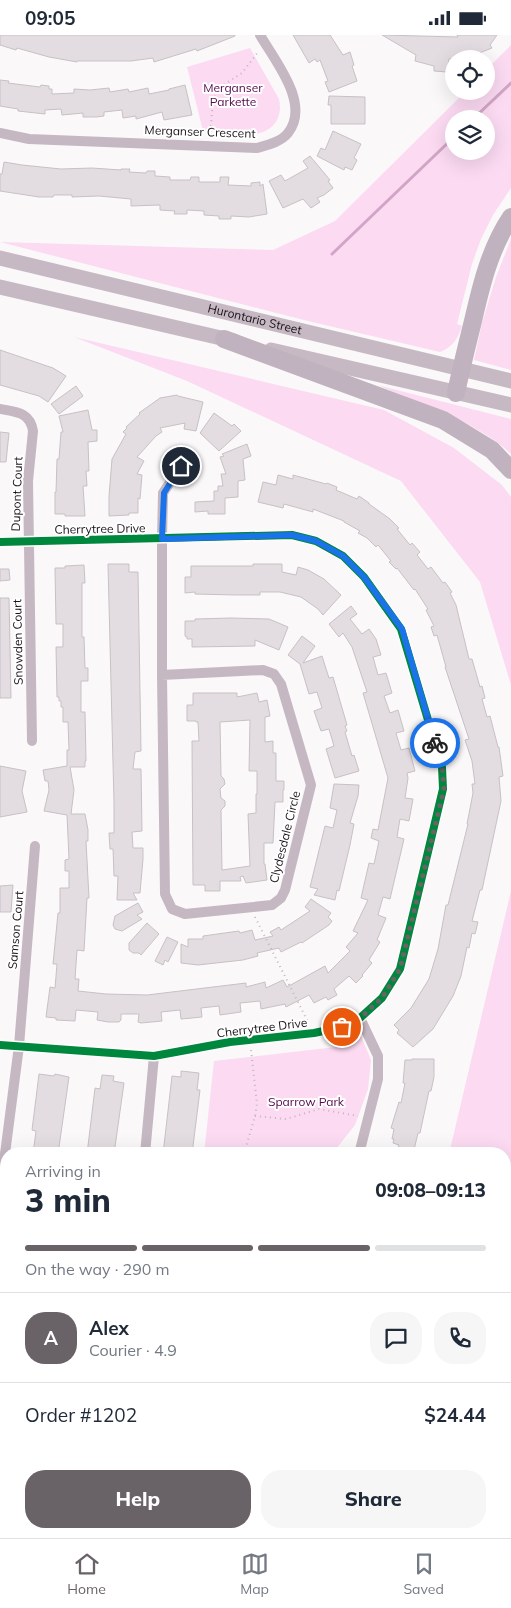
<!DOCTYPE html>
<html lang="en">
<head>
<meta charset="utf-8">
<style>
	:root { --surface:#fff; --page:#f6f6f7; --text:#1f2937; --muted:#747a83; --line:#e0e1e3; --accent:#696267 }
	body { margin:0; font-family:Mulish,sans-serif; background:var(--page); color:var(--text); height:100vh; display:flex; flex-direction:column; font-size:19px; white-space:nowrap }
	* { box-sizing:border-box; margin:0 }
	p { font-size:16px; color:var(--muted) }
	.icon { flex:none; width:28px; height:28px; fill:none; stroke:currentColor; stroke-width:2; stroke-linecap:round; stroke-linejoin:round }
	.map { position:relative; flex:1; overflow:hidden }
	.sheet { position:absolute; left:0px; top:1112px; width:511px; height:391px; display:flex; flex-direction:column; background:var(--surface); border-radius:20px 20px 0 0; box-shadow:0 5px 20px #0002 }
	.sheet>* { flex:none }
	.fabs { position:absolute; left:445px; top:15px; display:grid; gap:10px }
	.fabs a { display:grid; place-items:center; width:50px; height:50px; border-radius:50%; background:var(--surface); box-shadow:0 5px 20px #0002; font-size:25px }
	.pin { position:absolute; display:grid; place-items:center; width:42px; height:42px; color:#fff; margin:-21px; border:2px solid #fff; border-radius:50%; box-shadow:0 1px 5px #0007 }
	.courier { position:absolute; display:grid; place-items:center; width:50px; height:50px; margin:-25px; border:4px solid #1a73e8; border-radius:50%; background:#fff; color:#222; box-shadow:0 1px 6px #0007 }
	.summary em { font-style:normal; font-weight:800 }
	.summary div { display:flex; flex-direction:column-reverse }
	.summary { display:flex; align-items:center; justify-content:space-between; height:85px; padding:0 25px }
	h1 { font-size:32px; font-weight:800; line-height:38px }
	.bar { display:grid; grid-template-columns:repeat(4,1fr); gap:8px 5px; align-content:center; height:60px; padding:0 25px }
	.bar i { height:6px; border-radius:4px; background:var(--line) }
	.bar .active { background:var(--accent) }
	.bar p { grid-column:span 4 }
	.line { display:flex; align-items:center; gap:12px; padding:0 25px; border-top:1px solid var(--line) }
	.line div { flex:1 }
	.round { display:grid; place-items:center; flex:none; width:52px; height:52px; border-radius:20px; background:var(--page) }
	.button { display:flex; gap:10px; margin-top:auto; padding:10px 25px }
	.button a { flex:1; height:58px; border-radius:20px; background:var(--accent); color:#fff; font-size:20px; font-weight:800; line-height:58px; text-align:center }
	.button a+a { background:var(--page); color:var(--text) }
	.status { display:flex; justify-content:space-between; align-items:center; height:35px; padding:0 25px; background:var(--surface); direction:ltr }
	.status svg { height:14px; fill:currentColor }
	.tabs { display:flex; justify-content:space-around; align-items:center; height:70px; border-top:1px solid var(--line); background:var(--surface); font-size:14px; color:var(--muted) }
	.tabs a { display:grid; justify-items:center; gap:2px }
	.tabs .active { color:var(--accent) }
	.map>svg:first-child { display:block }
</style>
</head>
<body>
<div class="status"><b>09:05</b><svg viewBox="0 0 49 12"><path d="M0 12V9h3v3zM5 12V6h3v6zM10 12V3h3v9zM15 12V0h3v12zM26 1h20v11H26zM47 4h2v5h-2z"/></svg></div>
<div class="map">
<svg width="511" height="1503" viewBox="0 0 511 1503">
	<rect width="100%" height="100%" fill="#fbf8fa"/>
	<!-- green -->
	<path fill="#fbdaf2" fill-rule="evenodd" d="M511,10V153L493,180L481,204L472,229L457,289L462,291C458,303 453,312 440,317L308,286L0,207L273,215L335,186L466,56H486V35ZM454,84H486V116H454Z
		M250,13L279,64C283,82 274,96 255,99L203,96L187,32Z
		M511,204V335L474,325L482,288L496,242Z
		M74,302L384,375L454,413L502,450L511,462V650L480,547L401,446L187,346Z
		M377,350L511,384V419C478,387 419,368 377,350Z
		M511,856V1172L505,1200V1119H449Z
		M361,1001L371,1025L368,1054L355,1090L332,1119H204L214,1026L336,1012Z
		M0,1312L6,1313V1498H185L182,1503H0Z"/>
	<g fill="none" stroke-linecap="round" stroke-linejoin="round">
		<!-- stream -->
		<path stroke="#d1a5c6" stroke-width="3" d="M473,84L511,48
			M332,219L454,102
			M0,1393L6,1399
			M505,1460L511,1464"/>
	</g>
	<!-- building -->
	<path fill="#e3dde1" stroke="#c7c1c5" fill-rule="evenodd" d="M0,0H235V1L197,16L196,14L154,27L153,23L131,26H77V27L49,22L17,13L16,15L0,10Z
		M293,0H330L343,20L350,17L354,30L352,31L357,46L329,57L325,47L328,46L320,25L317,27L315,24L309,28Z
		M382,0L458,2L457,0H497L490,10L492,13L464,24H449L447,37L434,36V31L415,26L416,20Z
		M0,45L9,46L8,48L40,52L41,50L49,51V54H52V59L74,58V54L90,55L109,53L110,57L128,54L129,57L148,53L149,59L169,55V54L185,50L192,80L164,85L162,77L136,84V81L123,83L122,75L104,77V81L96,82H83V78L62,80L61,74L45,75V79L18,76V74L0,71Z
		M329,61L365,62V89H331V70H328Z
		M333,96L361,109L354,123L357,125L352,135L345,132L344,135L317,121L321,113L325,115Z
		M310,121L330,145L328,146L333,153L324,160L317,163L320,167L311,173L303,164L283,173L269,146L281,140L285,146L308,133L303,126Z
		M4,127L22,130L61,134L92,133L121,135V134H130L129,137L146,138L147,136H155V141L170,142V145H190L191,142H199V147H220V142H229L228,150L251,151V148L260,147V151L263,149L267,179L249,182L231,181V184H219V181L204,180V176L187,175V179H174L175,176L160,175V170L131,171V164L99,161L72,162V160H54L53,162H39L0,156V139H2Z
		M0,315L53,333L66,341L48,367L39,361L0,350Z
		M76,351L83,361L59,379L51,369Z
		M177,360L178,361L203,367L196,396L184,394L185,388L160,393L162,397L156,401L137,422L144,426L137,439L142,440L140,464L138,463V478H129V480L109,481V461L112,424L126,399L123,397L127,393L126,392L140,379L139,378L160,363Z
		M88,375L92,395H97V406L88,407L89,436H86L87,451H83L85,481H65V479H55V457H56L57,424H59L61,397H63L59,381Z
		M214,378L232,391L234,389L241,396L219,416L200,398Z
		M0,397L9,398L6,427H0Z
		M247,409L251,421L243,424L245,445L238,446V462L225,463V479H208V476L195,477V467L214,466V456H218V451H223L221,439H226L220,422L224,421L222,419Z
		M278,440L293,444V440L326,449L327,448L337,452L336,455L357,464L359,461L369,468V469L390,484L399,493L397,494L410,510L412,508L420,517L417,520L428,534L431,532L443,548L445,547L452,557L450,558L456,570L469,624H472L480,652L482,651L485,663L482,664L487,682L490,681L498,712H499L503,741L499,742L501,766L482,855H480L472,886L478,887L475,899L472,898L469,913L467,912L461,941L453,961L433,994L413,1012L397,998L399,995L394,990L411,973L429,944L438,914L446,870H448L468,789H467L473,758L472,749H475L472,726L465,705L469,704L445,632H446L437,600L434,601L431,592L434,591L426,575L428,574L415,554L414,555L397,533L396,534L389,527L391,526L378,510L376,512L367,503L358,498L360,496L344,487V486L313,474V477L284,469L283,473L258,467L263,447L276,450Z
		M108,529H129V537H138L141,716L135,717L133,734H141L142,796L132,797L133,813H143V824L140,858H133L137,865H117L118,841H114L113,814H110L109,798H114V768Z
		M253,529H282V537L296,540L298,532L308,535L324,544L341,560L323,580L318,574L301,562L280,557H260V560H236L195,559V557L185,558V542H191V531H253Z
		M84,530L85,548H82V602H84L85,633H88V646H81V677H85L86,726H85V732H70L74,755L71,779H85L88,795V806H86L89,863H87L84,916L77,915L75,944H79L78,956L106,959L147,960L246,948V952L265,947L266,953L283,945L287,952L325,931L328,938L350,916L346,912L358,898L353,896L368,865L361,863L369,828L374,829L379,806L371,803L373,794L378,795L388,743L363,658L367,657L352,612L343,598L339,602L329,589L351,571L357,579L350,584L362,599L369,594L376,604L381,620L373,622L378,640L386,638L392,658L384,661L390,678L398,675L404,696L396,698L401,715L409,713L415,736L407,738L408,743L405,763L413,764L409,786L400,784L397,802L404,804L390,864L383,862L378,880L386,883L377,905L380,907L369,925L372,928L362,940L363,941L356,948L349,941L334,954L337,960L328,965L326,962L314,968L309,960L286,972L285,969L261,974L260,966L240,968L241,977L220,980L219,971L201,973L202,982L192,983L181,984L180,975L161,977L162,986L141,988L138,987L139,979H121V985L119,987H108L97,985L98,977L76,975L75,986L56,985V983L46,982L50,952L55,953L57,929H53L58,878H60V853H69V836H65V825L69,824L67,780L44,776L49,755L48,746H45L43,735L67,731V715H69L68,687H63V672H61V666H59V662H57L56,612H63V589H56L55,533H65V531Z
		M0,534H9L10,545L0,546Z
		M0,563H9L11,663H0Z
		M231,583L269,584L288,592L279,615L255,605V611L192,612V604H187V602L185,601V586H195V584Z
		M302,601L315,611L303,628L322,621L329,643L333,642L347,690L345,691L347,696L345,697L352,721L354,720L359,736L335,743L326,714L334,711L329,694L321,696L314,676L322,673L317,657L309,659L300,629L288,620Z
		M193,658H237V662L257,658L259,667L267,665L270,681L265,682V707L273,706V718H276V746H284V755H283V767H275L273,808H264V829H265L267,845L246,848L243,841L240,842L241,846H220V856H205V850H193L192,706H199L198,687H196V686H187V670H193ZM250,685L249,736H257V759H256V778L248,779L250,831L222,835L221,775L225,771V766L221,763L220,754L225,749L224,744L221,741L220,687Z
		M0,731L26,736L22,756L27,777L0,782Z
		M334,749L359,750L358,761L350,788L354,789L350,810L339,856L337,855L335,865L314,860L318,854L310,852L325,791L333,793L337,775L330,773Z
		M13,850L11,877H0V851Z
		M311,864L331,878L328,882L332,886L329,890L302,908L301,907L281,917L279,913L257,918L258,921L243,925L198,930L181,928V909L188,912V904H203V901L239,896L240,898L252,895L255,905L273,901L270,897L279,892L281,895L310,876L305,872Z
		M138,868L143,877L137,880L142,884L122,896L115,894L113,890L115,881Z
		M147,888L159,899L141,920L139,918H133L129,915V908Z
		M167,902L178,907L168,927L165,925L163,930L155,926Z
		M412,1024H434V1042L431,1056H429L420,1098H418L413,1119H395L399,1110L393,1108L394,1104H392L394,1094L391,1093L399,1067L401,1068L405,1048H403L405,1025H412Z
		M181,1036L199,1038L197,1055H200L192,1119H163L172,1041L181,1042Z
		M39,1039L54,1041L55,1039L69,1042L58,1119H33L36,1096L32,1095Z
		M102,1040L114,1041L113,1046L124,1048L114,1119H87L95,1053L100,1054Z"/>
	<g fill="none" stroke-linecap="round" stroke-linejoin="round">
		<!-- path -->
		<path stroke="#c0b7be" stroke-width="2" stroke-dasharray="1 4" stroke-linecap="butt" d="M210,101L213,66L217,58L222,51L242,38L258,17
			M255,882L309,989
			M255,1081L286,1084L319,1074L358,1081
			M244,1119L255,1081L257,1069L251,1015
			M0,1436L6,1439
			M116,1498L117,1503"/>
		<!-- street -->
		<path stroke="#c5b8c2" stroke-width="10" d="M0,98L29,104L257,113C267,110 281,107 288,98C311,69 275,26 260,0
			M0,374C16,377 30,377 33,396L28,446L32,706
			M0,507L292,500L316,506L343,521L364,542L401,594L442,732L443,754L400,934L382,963L360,983L342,992L314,998L230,1007L154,1021L0,1010
			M162,640L263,635L274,639L281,649L311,750L285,855L281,863L272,870L185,879L172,874L165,859L162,640V504L163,458L181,431
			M145,1119L154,1021
			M359,1119L378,1044V1021L360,983
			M0,1157L19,1011L35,811"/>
		<!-- primary -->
		<g stroke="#c6b9c3" stroke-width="15">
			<path id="s1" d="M0,223L511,346"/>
			<path d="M0,252L234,306"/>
			<path d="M271,315L511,370"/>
		</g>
		<!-- highway -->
		<path stroke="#c0b2be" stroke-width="18" d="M224,304L443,385L492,415L511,435
			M456,358C461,334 467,310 473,286C481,251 490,213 511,182
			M505,1301L511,1279
			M442,1503L444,1498
			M507,1503L511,1492"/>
		<!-- cycleway casing -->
		<g stroke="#fff" stroke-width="11">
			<path id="cycleway" d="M0,507L292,500L316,506L343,521L364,542L401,594L442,732L443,754L400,934L382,963L360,983L342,992L314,998L230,1007L154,1021L0,1010"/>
		</g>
		<!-- cycleway -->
		<use href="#cycleway" stroke="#00873e" stroke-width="8"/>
	</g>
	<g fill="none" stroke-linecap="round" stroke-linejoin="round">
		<!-- done -->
		<path stroke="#696267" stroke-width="5" stroke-dasharray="0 9" d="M342,992L360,983L382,963L400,934L444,754L442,732L435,708"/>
		<!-- route -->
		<path stroke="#1a73e8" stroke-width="6" d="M181,431L164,458L162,504L292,500L316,506L343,521L364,542L402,594L435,708"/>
	</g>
	<g text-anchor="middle" stroke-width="4" stroke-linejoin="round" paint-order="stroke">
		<!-- park labels -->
		<g font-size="12" fill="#55084a" stroke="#fff">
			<text x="233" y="57">Merganser<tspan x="233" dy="14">Parkette</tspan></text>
			<text x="306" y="1071">Sparrow Park</text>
		</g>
		<!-- street labels -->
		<g font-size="12" fill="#1a1218" stroke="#fff">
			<text transform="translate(200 97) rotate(2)" y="4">Merganser Crescent</text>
			<text dy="4" stroke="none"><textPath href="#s1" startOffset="262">Hurontario Street</textPath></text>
			<text transform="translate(17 459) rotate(-88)" y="4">Dupont Court</text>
			<text transform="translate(100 494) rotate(-1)" y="4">Cherrytree Drive</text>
			<text transform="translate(18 607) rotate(-91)" y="4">Snowden Court</text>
			<text transform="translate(285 802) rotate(-76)" y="4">Clydesdale Circle</text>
			<text transform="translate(16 895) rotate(-85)" y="4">Samson Court</text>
			<text transform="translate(262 993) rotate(-7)" y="4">Cherrytree Drive</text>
		</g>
	</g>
</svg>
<div class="fabs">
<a><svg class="icon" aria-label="locate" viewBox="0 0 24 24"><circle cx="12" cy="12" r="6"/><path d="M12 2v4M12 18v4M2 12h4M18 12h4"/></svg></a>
<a><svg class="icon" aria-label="layers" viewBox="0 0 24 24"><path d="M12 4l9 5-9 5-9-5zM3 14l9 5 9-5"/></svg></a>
</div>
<div class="pin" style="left:342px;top:992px;background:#ea580c"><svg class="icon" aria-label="bag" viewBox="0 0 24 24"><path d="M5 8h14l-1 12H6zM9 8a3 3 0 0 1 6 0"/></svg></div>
<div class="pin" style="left:181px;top:431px;background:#1f2937"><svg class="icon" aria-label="home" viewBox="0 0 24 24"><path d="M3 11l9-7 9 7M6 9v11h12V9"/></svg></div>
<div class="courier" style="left:435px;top:708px"><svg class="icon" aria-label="bike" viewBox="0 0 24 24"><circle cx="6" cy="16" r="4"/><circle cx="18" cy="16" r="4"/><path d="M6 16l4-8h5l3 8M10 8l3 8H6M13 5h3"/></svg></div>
<section class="sheet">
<div class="summary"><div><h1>3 min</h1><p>Arriving in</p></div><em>09:08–09:13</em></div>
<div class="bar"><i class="active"></i><i class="active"></i><i class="active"></i><i></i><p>On the way · 290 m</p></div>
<div class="line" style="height:90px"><b class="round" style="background:var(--accent);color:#fff">A</b><div><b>Alex</b><p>Courier · 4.9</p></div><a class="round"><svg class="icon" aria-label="chat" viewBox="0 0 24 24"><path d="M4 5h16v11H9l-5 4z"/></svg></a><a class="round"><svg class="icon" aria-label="phone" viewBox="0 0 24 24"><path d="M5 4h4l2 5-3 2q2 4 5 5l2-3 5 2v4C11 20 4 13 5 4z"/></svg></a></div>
<div class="line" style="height:65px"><div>Order #1202</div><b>$24.44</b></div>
<div class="button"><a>Help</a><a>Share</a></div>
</section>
</div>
<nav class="tabs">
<a class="active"><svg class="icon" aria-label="home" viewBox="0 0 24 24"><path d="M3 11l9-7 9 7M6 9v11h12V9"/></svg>Home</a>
<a><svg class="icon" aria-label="map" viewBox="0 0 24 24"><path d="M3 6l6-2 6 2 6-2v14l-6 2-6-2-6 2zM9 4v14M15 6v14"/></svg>Map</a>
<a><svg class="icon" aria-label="saved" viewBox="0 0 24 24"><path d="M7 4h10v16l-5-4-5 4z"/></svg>Saved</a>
</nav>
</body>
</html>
